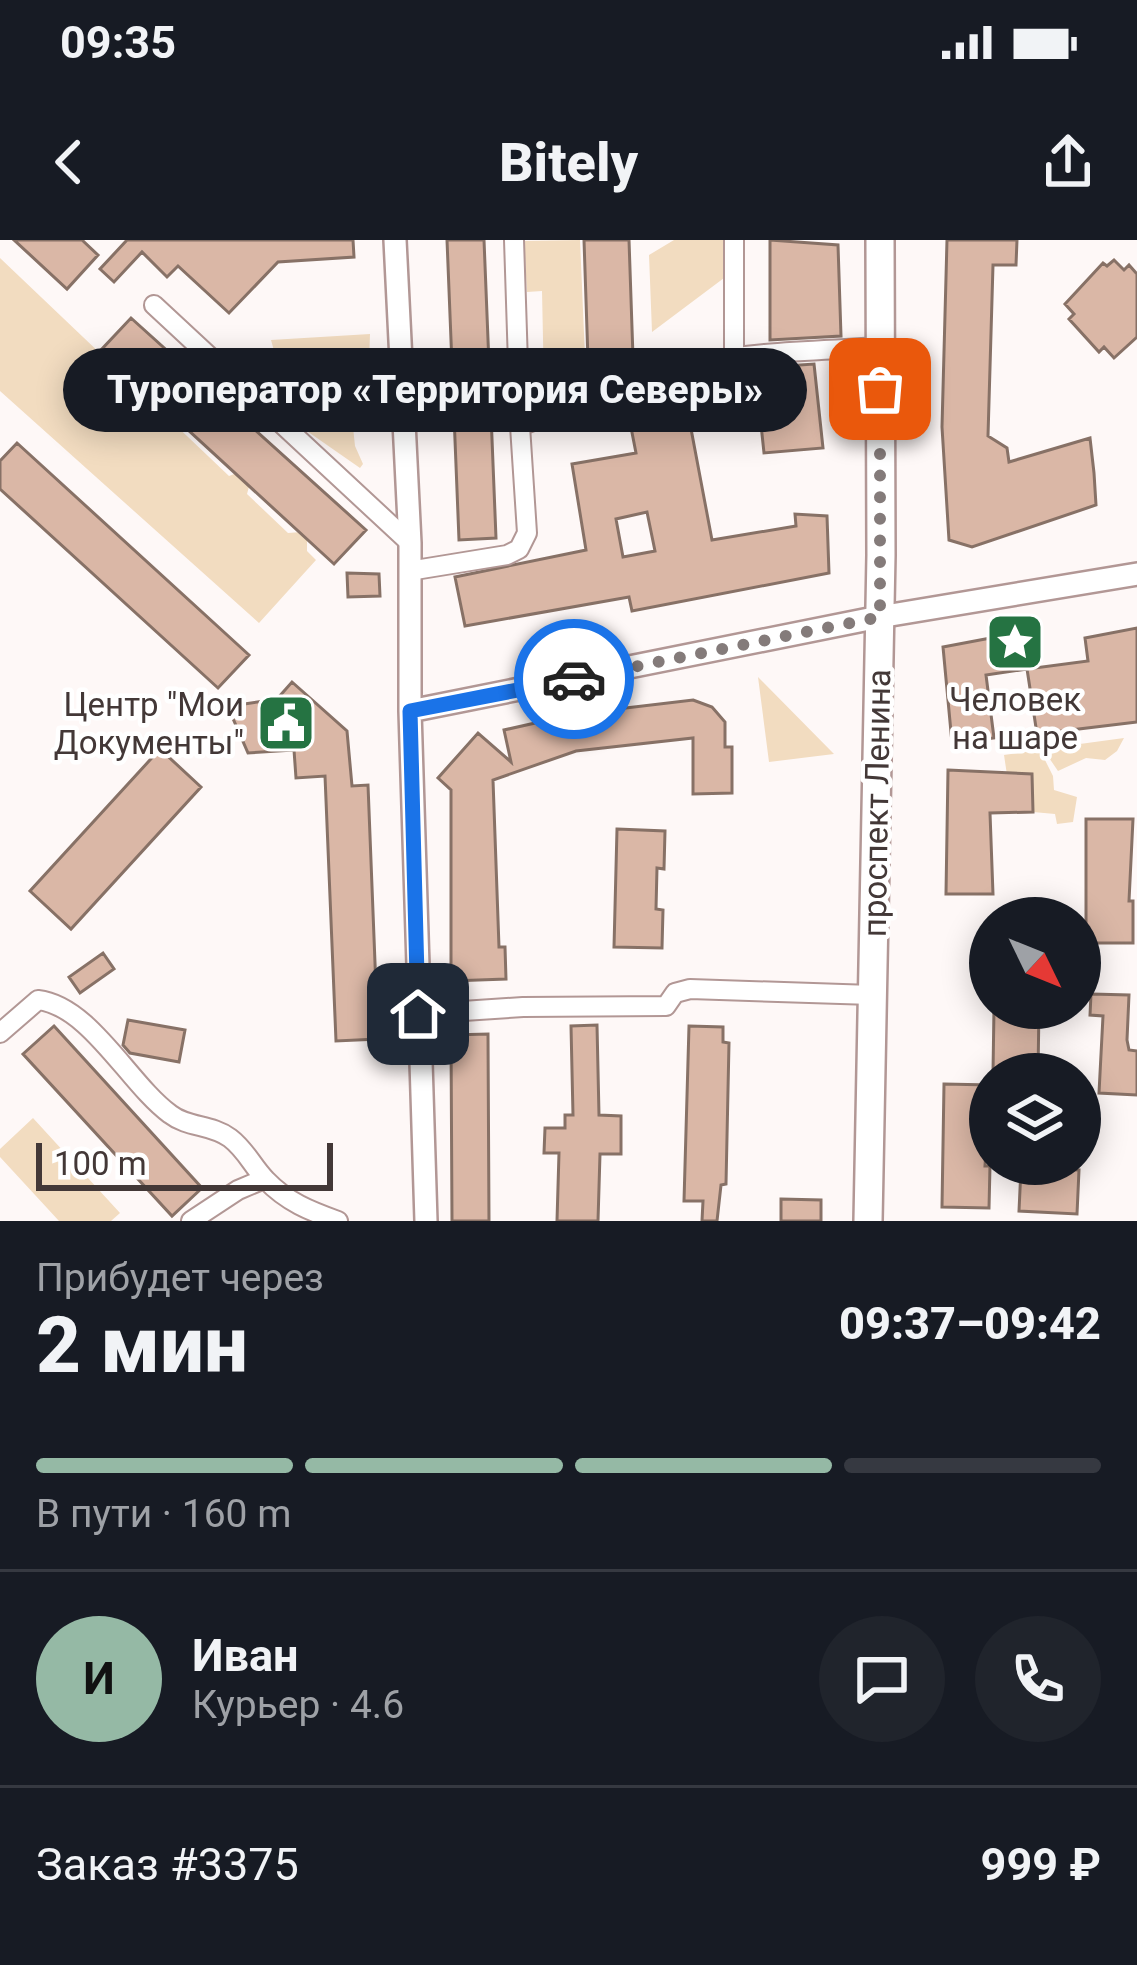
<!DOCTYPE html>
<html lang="ru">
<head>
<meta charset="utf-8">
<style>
	:root { --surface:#171b24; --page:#20242c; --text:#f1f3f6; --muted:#9ea1a6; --line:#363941; --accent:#95b9a5 }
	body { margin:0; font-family:Roboto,sans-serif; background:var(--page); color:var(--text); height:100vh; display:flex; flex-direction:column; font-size:45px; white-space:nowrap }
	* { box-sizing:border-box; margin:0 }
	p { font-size:39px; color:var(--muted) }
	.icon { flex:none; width:66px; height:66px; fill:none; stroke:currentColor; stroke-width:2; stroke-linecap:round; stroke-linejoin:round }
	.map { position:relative; height:981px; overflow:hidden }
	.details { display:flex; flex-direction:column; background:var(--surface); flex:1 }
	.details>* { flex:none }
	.needle { width:78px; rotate:133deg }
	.tools { position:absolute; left:969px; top:657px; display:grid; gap:24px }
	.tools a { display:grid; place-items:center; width:132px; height:132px; border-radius:50%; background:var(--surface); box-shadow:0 6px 30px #0003; font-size:60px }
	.scale { position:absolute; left:36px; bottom:30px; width:297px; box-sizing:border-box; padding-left:12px; border:6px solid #433837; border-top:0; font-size:33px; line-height:42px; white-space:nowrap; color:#433837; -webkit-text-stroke:9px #fff; paint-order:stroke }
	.pin { position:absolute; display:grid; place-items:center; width:102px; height:102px; color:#fff; margin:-51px; border-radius:24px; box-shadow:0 6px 18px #0006 }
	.courier { position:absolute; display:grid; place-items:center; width:120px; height:120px; margin:-60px; border:9px solid #1a73e8; border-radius:50%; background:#fff; color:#222; box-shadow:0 3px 15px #0007 }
	.bubble { position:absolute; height:84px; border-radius:42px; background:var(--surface); box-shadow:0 6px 30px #0003; font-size:39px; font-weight:800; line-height:84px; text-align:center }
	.overview em { font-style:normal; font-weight:800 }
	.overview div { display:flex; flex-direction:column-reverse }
	.overview { display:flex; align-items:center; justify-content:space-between; height:204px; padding:0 36px }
	h1 { font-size:78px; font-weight:800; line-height:90px }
	.bar { display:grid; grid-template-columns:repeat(4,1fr); gap:18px 12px; align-content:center; height:144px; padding:0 36px }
	.bar i { height:15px; border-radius:9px; background:var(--line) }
	.bar .on { background:var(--accent) }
	.bar p { grid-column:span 4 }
	.line { display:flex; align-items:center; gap:30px; padding:0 36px; border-top:3px solid var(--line) }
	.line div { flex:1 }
	.round { display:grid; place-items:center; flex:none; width:126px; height:126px; border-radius:63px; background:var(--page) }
	.status { display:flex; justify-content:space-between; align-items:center; height:84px; padding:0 60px; background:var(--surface); direction:ltr }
	.status svg { height:33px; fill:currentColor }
	header { display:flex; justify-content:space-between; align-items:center; height:156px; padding:0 36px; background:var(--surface); font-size:54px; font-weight:800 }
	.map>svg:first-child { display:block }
</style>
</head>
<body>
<div class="status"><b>09:35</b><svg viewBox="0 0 49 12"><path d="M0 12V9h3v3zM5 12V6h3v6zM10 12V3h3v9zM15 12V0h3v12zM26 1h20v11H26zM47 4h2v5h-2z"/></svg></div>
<header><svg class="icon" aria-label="back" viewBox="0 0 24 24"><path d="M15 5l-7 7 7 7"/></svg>Bitely<svg class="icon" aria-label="share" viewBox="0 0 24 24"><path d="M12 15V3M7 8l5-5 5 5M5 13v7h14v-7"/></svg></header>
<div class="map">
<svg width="1137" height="981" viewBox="0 0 1137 981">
	<rect width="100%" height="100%" fill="#fef8f7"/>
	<!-- green -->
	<path fill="#f2dcc0" d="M580,0L586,140L544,147L542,51L527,52L524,1Z
		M674,0H723L724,38L652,92L649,15Z
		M0,18L229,236L237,233L250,243L247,254L288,293L301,292L307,298V311L316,320L259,383L0,151Z
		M370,94L369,123L357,124L353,130L352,177L355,206L363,224L360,228L304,189C294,159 279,132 271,100Z
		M758,437L834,514L769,522Z
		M1124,498L1117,511L1105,520L1086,518L1058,531L1043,509Z
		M1040,510L1053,536L1054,550L1077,557L1073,582L1057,584L1055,574L1033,572L1007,535L1004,515Z
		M33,878L120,973L111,981H59L0,917V909Z"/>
	<!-- building -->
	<path fill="#dab7a6" stroke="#877166" stroke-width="3" fill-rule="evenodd" d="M14,0H82L98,15L67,49Z
		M127,0H353L354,17L278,22L229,73L178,26L167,37L142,12L114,42L100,29Z
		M447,0H484L496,298L459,300Z
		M584,0H629L633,117L588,120Z
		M770,0L838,5L841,96L770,100Z
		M947,0H1017L1016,25H993L988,196L1007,208L1009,222L1090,198L1094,233L1096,265L972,307L949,300L942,187Z
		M1114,20L1124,30L1129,25L1137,34V97L1114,118L1104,107L1099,112L1069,79L1074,74L1065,64L1103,23L1107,26Z
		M131,78L366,290L334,324L101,110Z
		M814,124L823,208L764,213L755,128Z
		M685,157L712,300L796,286L795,274L827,276L829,333L632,371L629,357L465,386L455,337L586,310L572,224L636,213L627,167ZM647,272L655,311L623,317L616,279Z
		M17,203L249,415L218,448L0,249V221Z
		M347,333L379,334L380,356L348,357Z
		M1137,388V482L1037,494L1027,429L1088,421L1085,398Z
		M1017,393L1027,429L986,435L994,498L952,503L943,407Z
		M292,442L347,491L352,546L368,545L378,799L336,801L325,536L296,538L294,510L248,513L231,474L238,465L277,459Z
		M693,460L712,467L725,482V507H732V553L693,554V498L576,511L493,540L499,707H505L506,739L451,741V550L438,538L478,493L511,522L504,490L575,474Z
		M160,509L201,547L71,689L30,651Z
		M948,530L1032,534L1033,572L990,573L993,654H946Z
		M1086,579H1133L1129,661H1133V703H1086Z
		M617,589L665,591L664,629L657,628L656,669L663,670L662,708L614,707Z
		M103,713L114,729L80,753L69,737Z
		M1091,754L1129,755L1127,800L1129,810L1137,811V855L1099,853L1103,776L1090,775Z
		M994,768H1039L1038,833H993Z
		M128,780L185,790L179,822L130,813L123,805Z
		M597,785L599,875L621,876V914H600L598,981H557L559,913H544L545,888H565V875H573L571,786Z
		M54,786L202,948L172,976L23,814Z
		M689,786L723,787V802L729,803L726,944L721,945L717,981H702L703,961H684Z
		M488,794L489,981H452L451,795Z
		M944,844L990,845L985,926H990L989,968L942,967Z
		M1021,928L1079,930L1077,974L1019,971Z
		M781,959L821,960V981H781Z"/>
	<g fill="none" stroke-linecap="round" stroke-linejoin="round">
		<!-- minor casing -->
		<g stroke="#b29795" stroke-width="22">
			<path id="minor" d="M514,0L520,186
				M154,65L410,303
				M734,117V0
				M409,331L507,315L519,309L527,293L520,186C578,164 635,137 695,124C755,111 818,111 880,107
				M418,774L523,767L666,766L675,753L690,749L872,755
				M0,793L38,760C90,766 129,844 170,874C188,888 211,884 230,898C246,910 253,927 266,940C287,962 310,971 338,981
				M191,981L238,950L264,939"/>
		</g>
		<!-- tertiary casing -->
		<g stroke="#b29795" stroke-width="26">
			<path id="tertiary" d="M395,0L410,303V471L426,981
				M410,471L879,377L1137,334"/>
		</g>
		<!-- primary casing -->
		<g stroke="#b29795" stroke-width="32">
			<path id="primary" d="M868,981L881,315L880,0"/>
		</g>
		<!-- minor -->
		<use href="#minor" stroke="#fff" stroke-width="18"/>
		<!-- tertiary -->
		<use href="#tertiary" stroke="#fff" stroke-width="21"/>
		<!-- primary -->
		<use href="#primary" stroke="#fff" stroke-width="27"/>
	</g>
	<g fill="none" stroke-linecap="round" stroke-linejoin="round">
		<!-- done -->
		<path stroke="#847b7a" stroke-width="12" stroke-dasharray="0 21.6" d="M574,439L880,377V149"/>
		<!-- route -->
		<path stroke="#1a73e8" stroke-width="15" d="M418,774L410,471L574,439"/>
	</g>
	<!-- icons -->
	<defs>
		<g id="sight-square" transform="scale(3)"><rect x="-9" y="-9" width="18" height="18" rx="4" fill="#257342" stroke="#fff"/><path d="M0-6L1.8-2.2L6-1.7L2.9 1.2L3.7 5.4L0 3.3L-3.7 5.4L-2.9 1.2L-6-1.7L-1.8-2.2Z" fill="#fff"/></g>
		<g id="civic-square" transform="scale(3)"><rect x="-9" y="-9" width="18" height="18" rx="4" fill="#257342" stroke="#fff"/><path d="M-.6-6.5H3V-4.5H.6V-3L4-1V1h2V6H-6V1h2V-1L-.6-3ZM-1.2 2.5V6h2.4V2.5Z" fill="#fff"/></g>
	</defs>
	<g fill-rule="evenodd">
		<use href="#sight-square" x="1015" y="402"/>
		<use href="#civic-square" x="286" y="483"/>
	</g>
	<g text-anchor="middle" stroke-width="9" stroke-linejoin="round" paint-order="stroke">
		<!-- poi labels -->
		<g font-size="33" fill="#433837" stroke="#fff">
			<text x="1015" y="471">Человек<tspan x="1015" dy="38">на шаре</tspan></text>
			<text x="244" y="476" text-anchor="end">Центр "Мои<tspan x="244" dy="38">Документы"</tspan></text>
		</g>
		<!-- street labels -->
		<g font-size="33" fill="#433837" stroke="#fff">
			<text transform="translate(876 563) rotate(-89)" y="12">проспект Ленина</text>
		</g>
	</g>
</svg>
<div class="tools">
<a><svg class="needle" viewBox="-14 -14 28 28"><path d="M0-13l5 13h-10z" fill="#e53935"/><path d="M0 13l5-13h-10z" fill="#9ea1a6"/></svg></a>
<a><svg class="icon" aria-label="layers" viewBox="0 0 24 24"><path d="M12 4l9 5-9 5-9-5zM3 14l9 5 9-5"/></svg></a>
</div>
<div class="scale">100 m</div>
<div class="pin" style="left:880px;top:149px;background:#ea580c"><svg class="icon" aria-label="bag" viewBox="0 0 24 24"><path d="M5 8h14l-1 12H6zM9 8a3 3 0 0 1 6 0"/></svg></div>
<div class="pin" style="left:418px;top:774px;background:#1f2937"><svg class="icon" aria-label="home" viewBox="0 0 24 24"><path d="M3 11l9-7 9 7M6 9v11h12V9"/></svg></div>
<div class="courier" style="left:574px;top:439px"><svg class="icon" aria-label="car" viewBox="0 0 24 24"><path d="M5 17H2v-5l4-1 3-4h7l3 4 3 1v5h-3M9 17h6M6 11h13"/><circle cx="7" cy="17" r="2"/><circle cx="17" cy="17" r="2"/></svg></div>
<div class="bubble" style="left:63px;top:108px;width:744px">Туроператор «Территория Северы»</div>
</div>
<section class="details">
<div class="overview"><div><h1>2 мин</h1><p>Прибудет через</p></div><em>09:37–09:42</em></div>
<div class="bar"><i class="on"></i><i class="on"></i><i class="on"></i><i></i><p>В пути · 160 m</p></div>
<div class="line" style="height:216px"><b class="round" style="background:var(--accent);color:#111">И</b><div><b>Иван</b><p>Курьер · 4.6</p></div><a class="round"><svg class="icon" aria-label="chat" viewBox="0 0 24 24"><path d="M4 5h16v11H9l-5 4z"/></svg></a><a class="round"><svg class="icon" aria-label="phone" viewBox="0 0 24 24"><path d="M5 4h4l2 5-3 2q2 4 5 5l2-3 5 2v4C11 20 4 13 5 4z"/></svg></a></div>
<div class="line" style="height:156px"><div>Заказ #3375</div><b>999 ₽</b></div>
</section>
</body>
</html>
